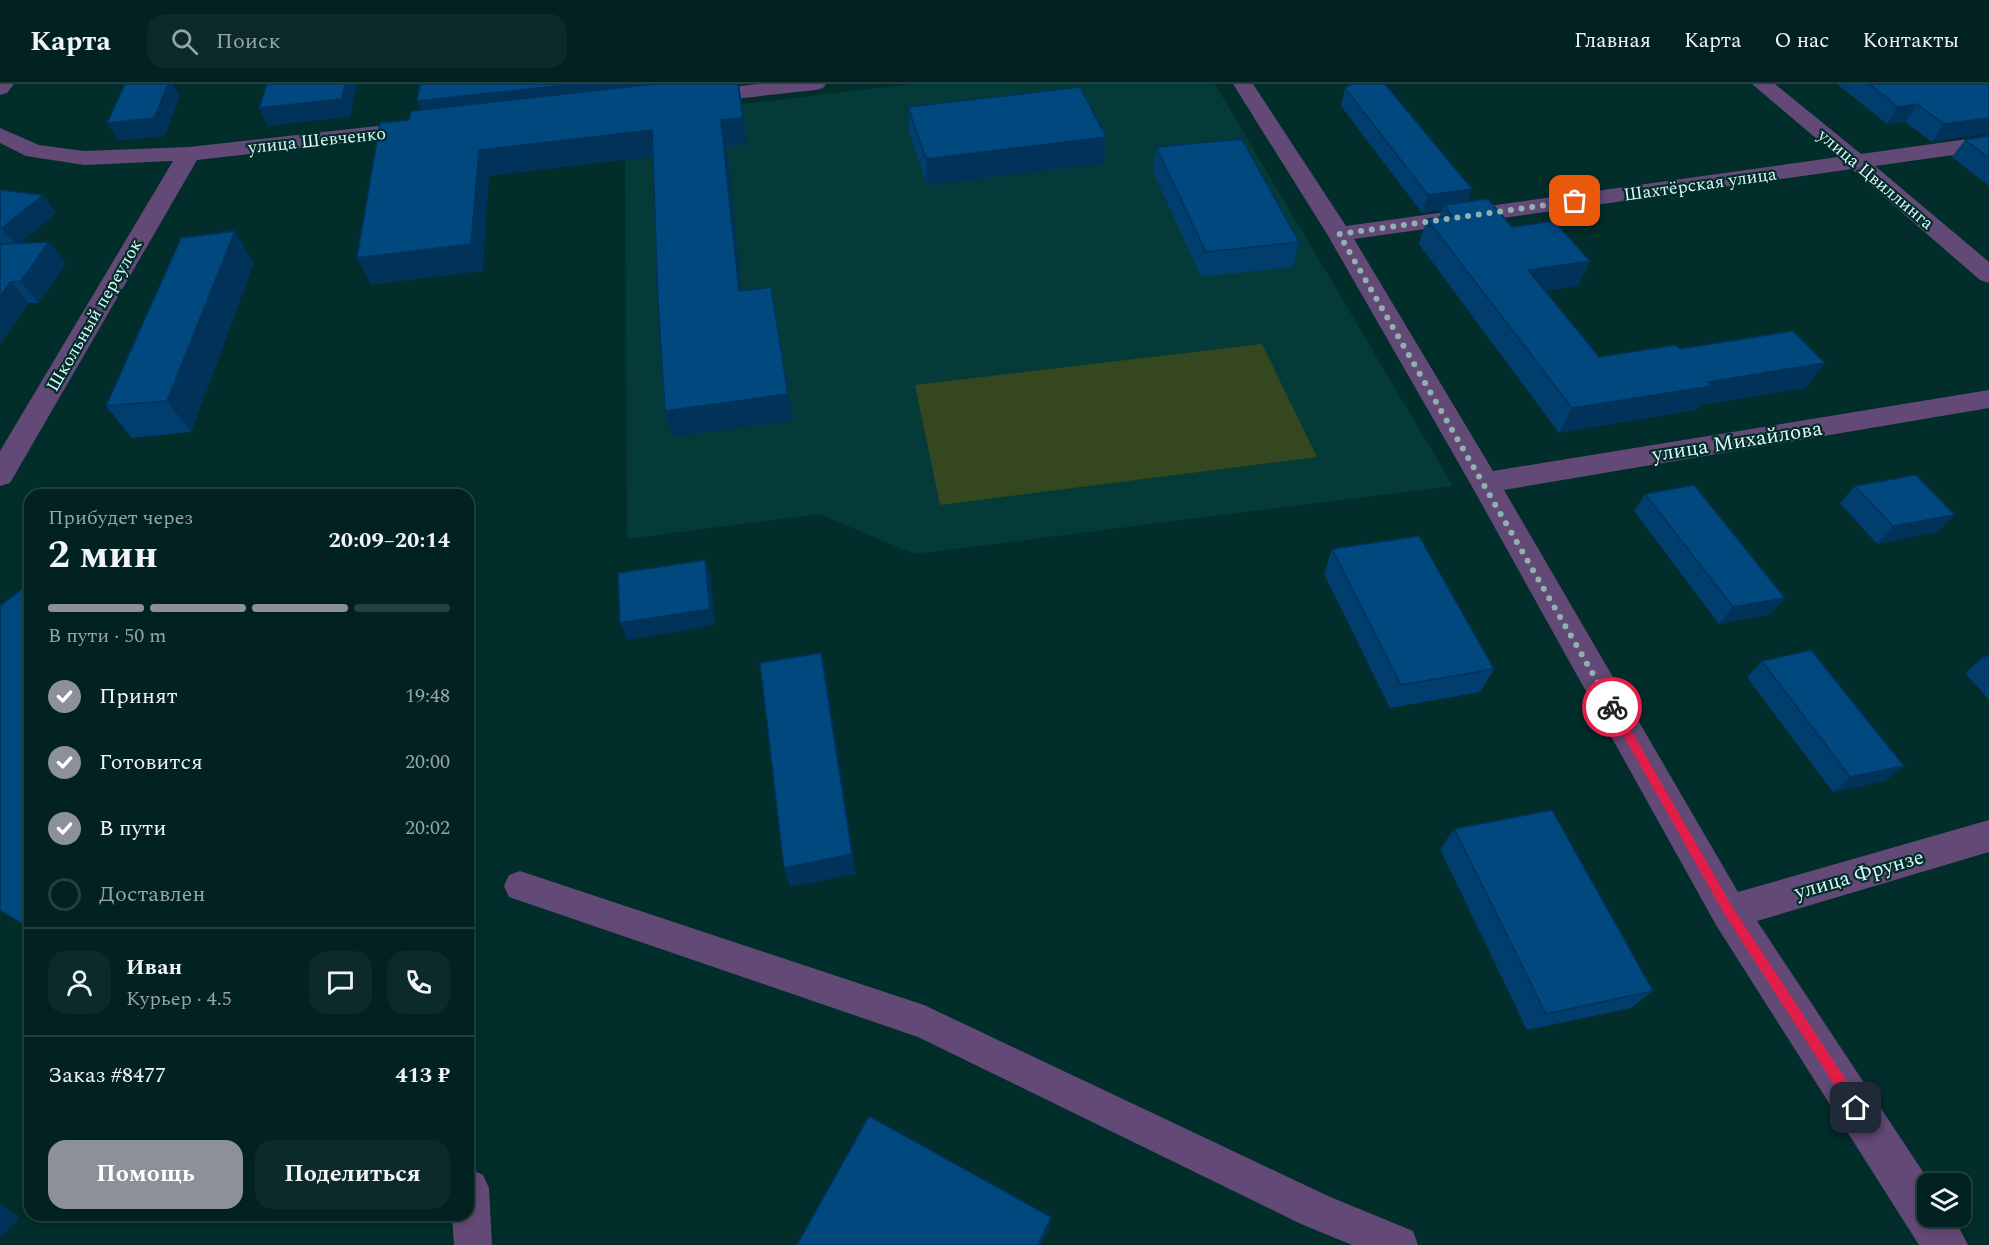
<!DOCTYPE html>
<html lang="ru">
<head>
<meta charset="utf-8">
<style>
	:root { --surface:#012220; --page:#0b2a29; --text:#f1f3f6; --muted:#96a4a5; --line:#233f3e; --accent:#8c9099 }
	body { margin:0; font-family:Spectral,serif; background:var(--page); color:var(--text); height:100vh; display:flex; flex-direction:column; font-size:22px; white-space:nowrap }
	* { box-sizing:border-box; margin:0 }
	p { font-size:20px; color:var(--muted) }
	.icon { flex:none; width:33px; height:33px; fill:none; stroke:currentColor; stroke-width:2; stroke-linecap:round; stroke-linejoin:round }
	.map { position:relative; flex:1; overflow:hidden }
	.panel { position:absolute; left:24px; top:405px; width:450px; height:732px; display:flex; flex-direction:column; background:var(--surface); border-radius:18px; box-shadow:0 3px 9px #0003,0 0 0 2px var(--line) }
	.panel>* { flex:none }
	.fabs { position:absolute; left:1917px; top:1089px; display:grid; gap:12px }
	.fabs a { display:grid; place-items:center; width:54px; height:54px; border-radius:12px; background:var(--surface); box-shadow:0 3px 9px #0003,0 0 0 2px var(--line); font-size:30px }
	.pin { position:absolute; display:grid; place-items:center; width:51px; height:51px; color:#fff; margin:-26px; border-radius:12px; box-shadow:0 3px 9px #0006 }
	.courier { position:absolute; display:grid; place-items:center; width:60px; height:60px; margin:-30px; border:4px solid #e11d48; border-radius:50%; background:#fff; color:#222; box-shadow:0 2px 8px #0007 }
	.summary em { font-style:normal; font-weight:700 }
	.summary div { display:flex; flex-direction:column-reverse }
	.summary { display:flex; align-items:center; justify-content:space-between; height:102px; padding:0 24px }
	h1 { font-size:39px; font-weight:700; line-height:45px }
	.bar { display:grid; grid-template-columns:repeat(4,1fr); gap:9px 6px; align-content:center; height:72px; padding:0 24px }
	.bar i { height:8px; border-radius:4px; background:var(--line) }
	.bar .current { background:var(--accent) }
	.bar p { grid-column:span 4 }
	.line { display:flex; align-items:center; gap:15px; padding:0 24px; border-top:2px solid var(--line) }
	.line div { flex:1 }
	.round { display:grid; place-items:center; flex:none; width:63px; height:63px; border-radius:18px; background:var(--page) }
	ol { padding:0 24px; list-style:none }
	li { display:flex; align-items:center; gap:18px; height:66px }
	li p { margin-inline-start:auto }
	li .icon { padding:6px; border-radius:50%; background:var(--accent); color:#fff; stroke-width:4 }
	li:last-child { color:var(--muted) }
	li i { width:33px; height:33px; border:3px solid var(--line); border-radius:50% }
	.primary-button { display:flex; gap:12px; margin-top:auto; padding:12px 24px }
	.primary-button a { flex:1; height:69px; border-radius:18px; background:var(--accent); color:#fff; font-size:24px; font-weight:700; line-height:69px; text-align:center }
	.primary-button a+a { background:var(--page); color:var(--text) }
	header { display:flex; align-items:center; gap:36px; box-sizing:border-box; height:84px; padding:0 30px; background:var(--surface); border-bottom:2px solid var(--line) }
	header strong { font-size:28px }
	nav { display:flex; gap:33px; margin-inline-start:auto; font-size:21px }
	.search { width:420px; height:54px; background:var(--page); display:flex; align-items:center; gap:15px; box-sizing:border-box; padding:0 21px; border-radius:18px; color:var(--muted); font-size:22px }
	.map>svg:first-child { display:block }
</style>
</head>
<body>
<header>
<strong>Карта</strong>
<div class="search"><svg class="icon" aria-label="search" viewBox="0 0 24 24"><circle cx="10" cy="10" r="6"/><path d="M15 15l6 6"/></svg>Поиск</div>
<nav><a>Главная</a><a>Карта</a><a>О нас</a><a>Контакты</a></nav>
</header>
<div class="map">
<svg width="1989" height="1161" viewBox="0 0 1989 1161">
	<rect width="100%" height="100%" fill="#012d2b"/>
	<!-- built -->
	<path fill="#043a38" d="M910,0H1215L1453,402L914,470L819,430L627,455L625,34Z"/>
	<!-- green -->
	<path fill="#34471e" d="M1262,260L1317,373L940,421L915,301Z"/>
	<g fill="none" stroke-linecap="round" stroke-linejoin="round">
		<!-- lane -->
		<path fill="#634976" fill-rule="evenodd" d="M520,787L924,921L1328,1112L1413,1147L1418,1161H1352L1301,1140L918,953L509,813L504,802L509,791Z
			M470,1085L483,1091L489,1104L492,1161H454L452,1131H468V1086Z"/>
		<!-- street -->
		<path fill="#634976" fill-rule="evenodd" d="M0,0H14L7,9L0,11Z
			M758,0H826L823,4L816,6L696,19L689,17L685,13L689,9L696,7Z
			M1233,0H1253L1346,142L1838,73L1752,0H1775L1861,70L1989,52V66L1875,82L1989,178V199L1980,196L1852,85L1354,155L1493,387L1989,306V324L1504,406L1738,808L1989,736V768L1757,837L1931,1100H1928V1132H1953L1968,1161H1919L1716,841L1470,399L1327,150Z
			M422,37L430,39L433,44L430,49L197,76L10,399L0,402V367L173,77L84,81L26,72L0,59V44L39,61L84,67L189,63Z"/>
	</g>
	<!-- wall -->
	<path fill="#013e6d" d="M1837,0H1989L1932,58L1905,38L1887,40Z
		M1345,4L1472,105L1467,118L1512,143L1590,177L1578,202L1545,207L1599,273L1680,265L1806,304L1699,321L1696,326L1559,349L1419,160L1427,135L1439,133L1442,126L1422,129L1341,22Z
		M908,23L1106,53L1104,79L927,101L909,48Z
		M1989,52V102L1952,73L1965,56Z
		M1156,63L1299,158L1293,183L1201,193L1153,88Z
		M0,106L43,111L56,129L20,159L49,158L66,180L38,219H28L0,260Z
		M254,179L191,348L132,354L106,322Z
		M1855,402L1938,448L1877,460L1840,419Z
		M1645,410L1785,514L1770,530L1719,540L1634,427Z
		M1332,465L1494,585L1480,608L1390,624L1324,490Z
		M1989,572V616L1965,589L1984,573Z
		M1762,577L1904,682L1885,697L1833,708L1747,593Z
		M1454,745L1653,907L1631,924L1527,946L1440,765Z"/>
	<!-- shaded-wall -->
	<path fill="#013259" d="M168,0H173L180,12L165,52L118,57L107,39Z
		M345,0H357L350,33L268,42L259,24Z
		M576,0H739L747,60L727,62L744,233L739,207L721,36L424,35L417,17Z
		M1917,20L1905,38L1887,40L1898,23Z
		M1989,34V50L1932,58L1944,40Z
		M652,46L658,72L489,92L483,187L371,201L357,174L479,66Z
		M1106,53L1104,79L927,101L926,75Z
		M1472,105L1466,123L1444,121L1442,126L1422,129L1428,111Z
		M43,111L56,129L16,162L2,144Z
		M235,147L254,179L191,348L167,317Z
		M49,158L66,180L38,219L21,197Z
		M1590,177L1578,202L1518,211L1528,186Z
		M11,198L28,219L0,260V212Z
		M771,203L793,336L673,353L665,327Z
		M1825,279L1806,304L1699,321L1696,326L1559,349L1572,324L1708,298Z
		M1955,431L1938,448L1877,460L1893,442Z
		M705,476L711,493L715,541L627,556L620,539Z
		M1785,514L1770,530L1719,540L1733,523Z
		M821,569L826,592L856,790L790,803L784,784Z
		M1904,682L1885,697L1833,708L1850,693Z
		M0,1119L19,1134L0,1154Z
		M1051,1133L1049,1144L1041,1161H1038Z"/>
	<!-- building -->
	<path fill="#01487f" stroke="#013259" stroke-width="1.5" d="M125,0H168L154,34L107,39Z
		M267,0H345L342,15L259,24Z
		M420,0H576L417,17Z
		M654,0H738L743,34L721,36L739,207L771,203L788,310L665,327L658,218L652,46L479,66L471,160L357,174L380,39L409,36L411,27Z
		M1351,0H1385L1472,105L1428,111L1345,4Z
		M1869,0H1989V34L1944,40L1917,20L1898,23Z
		M1080,3L1106,53L926,75L908,23Z
		M1989,52V74L1965,56Z
		M1242,55L1299,158L1206,168L1156,63Z
		M0,106L43,111L2,144H0Z
		M1488,115L1512,143L1554,137L1590,177L1528,186L1599,273L1676,261L1680,265L1793,247L1825,279L1708,298L1712,302L1572,324L1427,135L1452,132L1444,121Z
		M235,147L167,317L106,322L181,154Z
		M49,158L21,197L11,198L0,212V160Z
		M1916,391L1955,431L1893,442L1855,402Z
		M1694,401L1785,514L1733,523L1645,410Z
		M1419,452L1494,585L1401,601L1332,465Z
		M705,476L710,525L620,539L618,489Z
		M30,499V845L0,826V522Z
		M1811,566L1904,682L1850,693L1762,577Z
		M821,569L852,770L784,784L760,579Z
		M1989,572V578L1984,573Z
		M1552,726L1653,907L1546,930L1454,745Z
		M869,1032L1051,1133L1038,1161H797Z"/>
	<!-- route -->
	<path fill="#e11d48" d="M1612,618L1616,620L1733,824L1861,1019L1862,1024L1861,1028L1856,1030L1852,1028L1725,831L1609,626L1607,623Z"/>
	<g fill="none" stroke-linecap="round" stroke-linejoin="round">
		<!-- done -->
		<path stroke="#90b1af" stroke-width="6" stroke-dasharray="0 10.8" d="M1575,117L1339,150L1612,623"/>
	</g>
	<g text-anchor="middle" stroke-width="4.5" stroke-linejoin="round" paint-order="stroke">
		<!-- far-street labels -->
		<g font-size="18" fill="#ddf8f6" stroke="#012d2b">
			<text transform="translate(317 56) rotate(-6)" y="6">улица Шевченко</text>
			<text transform="translate(1876 95) rotate(40)" y="6">улица Цвиллинга</text>
			<text transform="translate(1700 100) rotate(-8)" y="6">Шахтёрская улица</text>
			<text transform="translate(94 231) rotate(-60)" y="6">Школьный переулок</text>
		</g>
		<!-- street labels -->
		<g font-size="21" fill="#ddf8f6" stroke="#012d2b">
			<text transform="translate(1737 357) rotate(-9)" y="7">улица Михайлова</text>
			<text transform="translate(1859 790) rotate(-16)" y="7">улица Фрунзе</text>
		</g>
	</g>
</svg>
<div class="fabs">
<a><svg class="icon" aria-label="layers" viewBox="0 0 24 24"><path d="M12 4l9 5-9 5-9-5zM3 14l9 5 9-5"/></svg></a>
</div>
<div class="pin" style="left:1575px;top:117px;background:#ea580c"><svg class="icon" aria-label="bag" viewBox="0 0 24 24"><path d="M5 8h14l-1 12H6zM9 8a3 3 0 0 1 6 0"/></svg></div>
<div class="pin" style="left:1856px;top:1024px;background:#1f2937"><svg class="icon" aria-label="home" viewBox="0 0 24 24"><path d="M3 11l9-7 9 7M6 9v11h12V9"/></svg></div>
<div class="courier" style="left:1612px;top:623px"><svg class="icon" aria-label="bike" viewBox="0 0 24 24"><circle cx="6" cy="16" r="4"/><circle cx="18" cy="16" r="4"/><path d="M6 16l4-8h5l3 8M10 8l3 8H6M13 5h3"/></svg></div>
<section class="panel">
<div class="summary"><div><h1>2 мин</h1><p>Прибудет через</p></div><em>20:09–20:14</em></div>
<div class="bar"><i class="current"></i><i class="current"></i><i class="current"></i><i></i><p>В пути · 50 m</p></div>
<ol>
<li><svg class="icon" aria-label="check" viewBox="0 0 24 24"><path d="M5 12l5 5 9-10"/></svg>Принят<p>19:48</p></li>
<li><svg class="icon" aria-label="check" viewBox="0 0 24 24"><path d="M5 12l5 5 9-10"/></svg>Готовится<p>20:00</p></li>
<li><svg class="icon" aria-label="check" viewBox="0 0 24 24"><path d="M5 12l5 5 9-10"/></svg>В пути<p>20:02</p></li>
<li><i></i>Доставлен</li>
</ol>
<div class="line" style="height:108px"><a class="round"><svg class="icon" aria-label="person" viewBox="0 0 24 24"><circle cx="12" cy="8" r="4"/><path d="M4 21q1-7 8-7t8 7"/></svg></a><div><b>Иван</b><p>Курьер · 4.5</p></div><a class="round"><svg class="icon" aria-label="chat" viewBox="0 0 24 24"><path d="M4 5h16v11H9l-5 4z"/></svg></a><a class="round"><svg class="icon" aria-label="phone" viewBox="0 0 24 24"><path d="M5 4h4l2 5-3 2q2 4 5 5l2-3 5 2v4C11 20 4 13 5 4z"/></svg></a></div>
<div class="line" style="height:78px"><div>Заказ #8477</div><b>413 ₽</b></div>
<div class="primary-button"><a>Помощь</a><a>Поделиться</a></div>
</section>
</div>
</body>
</html>
